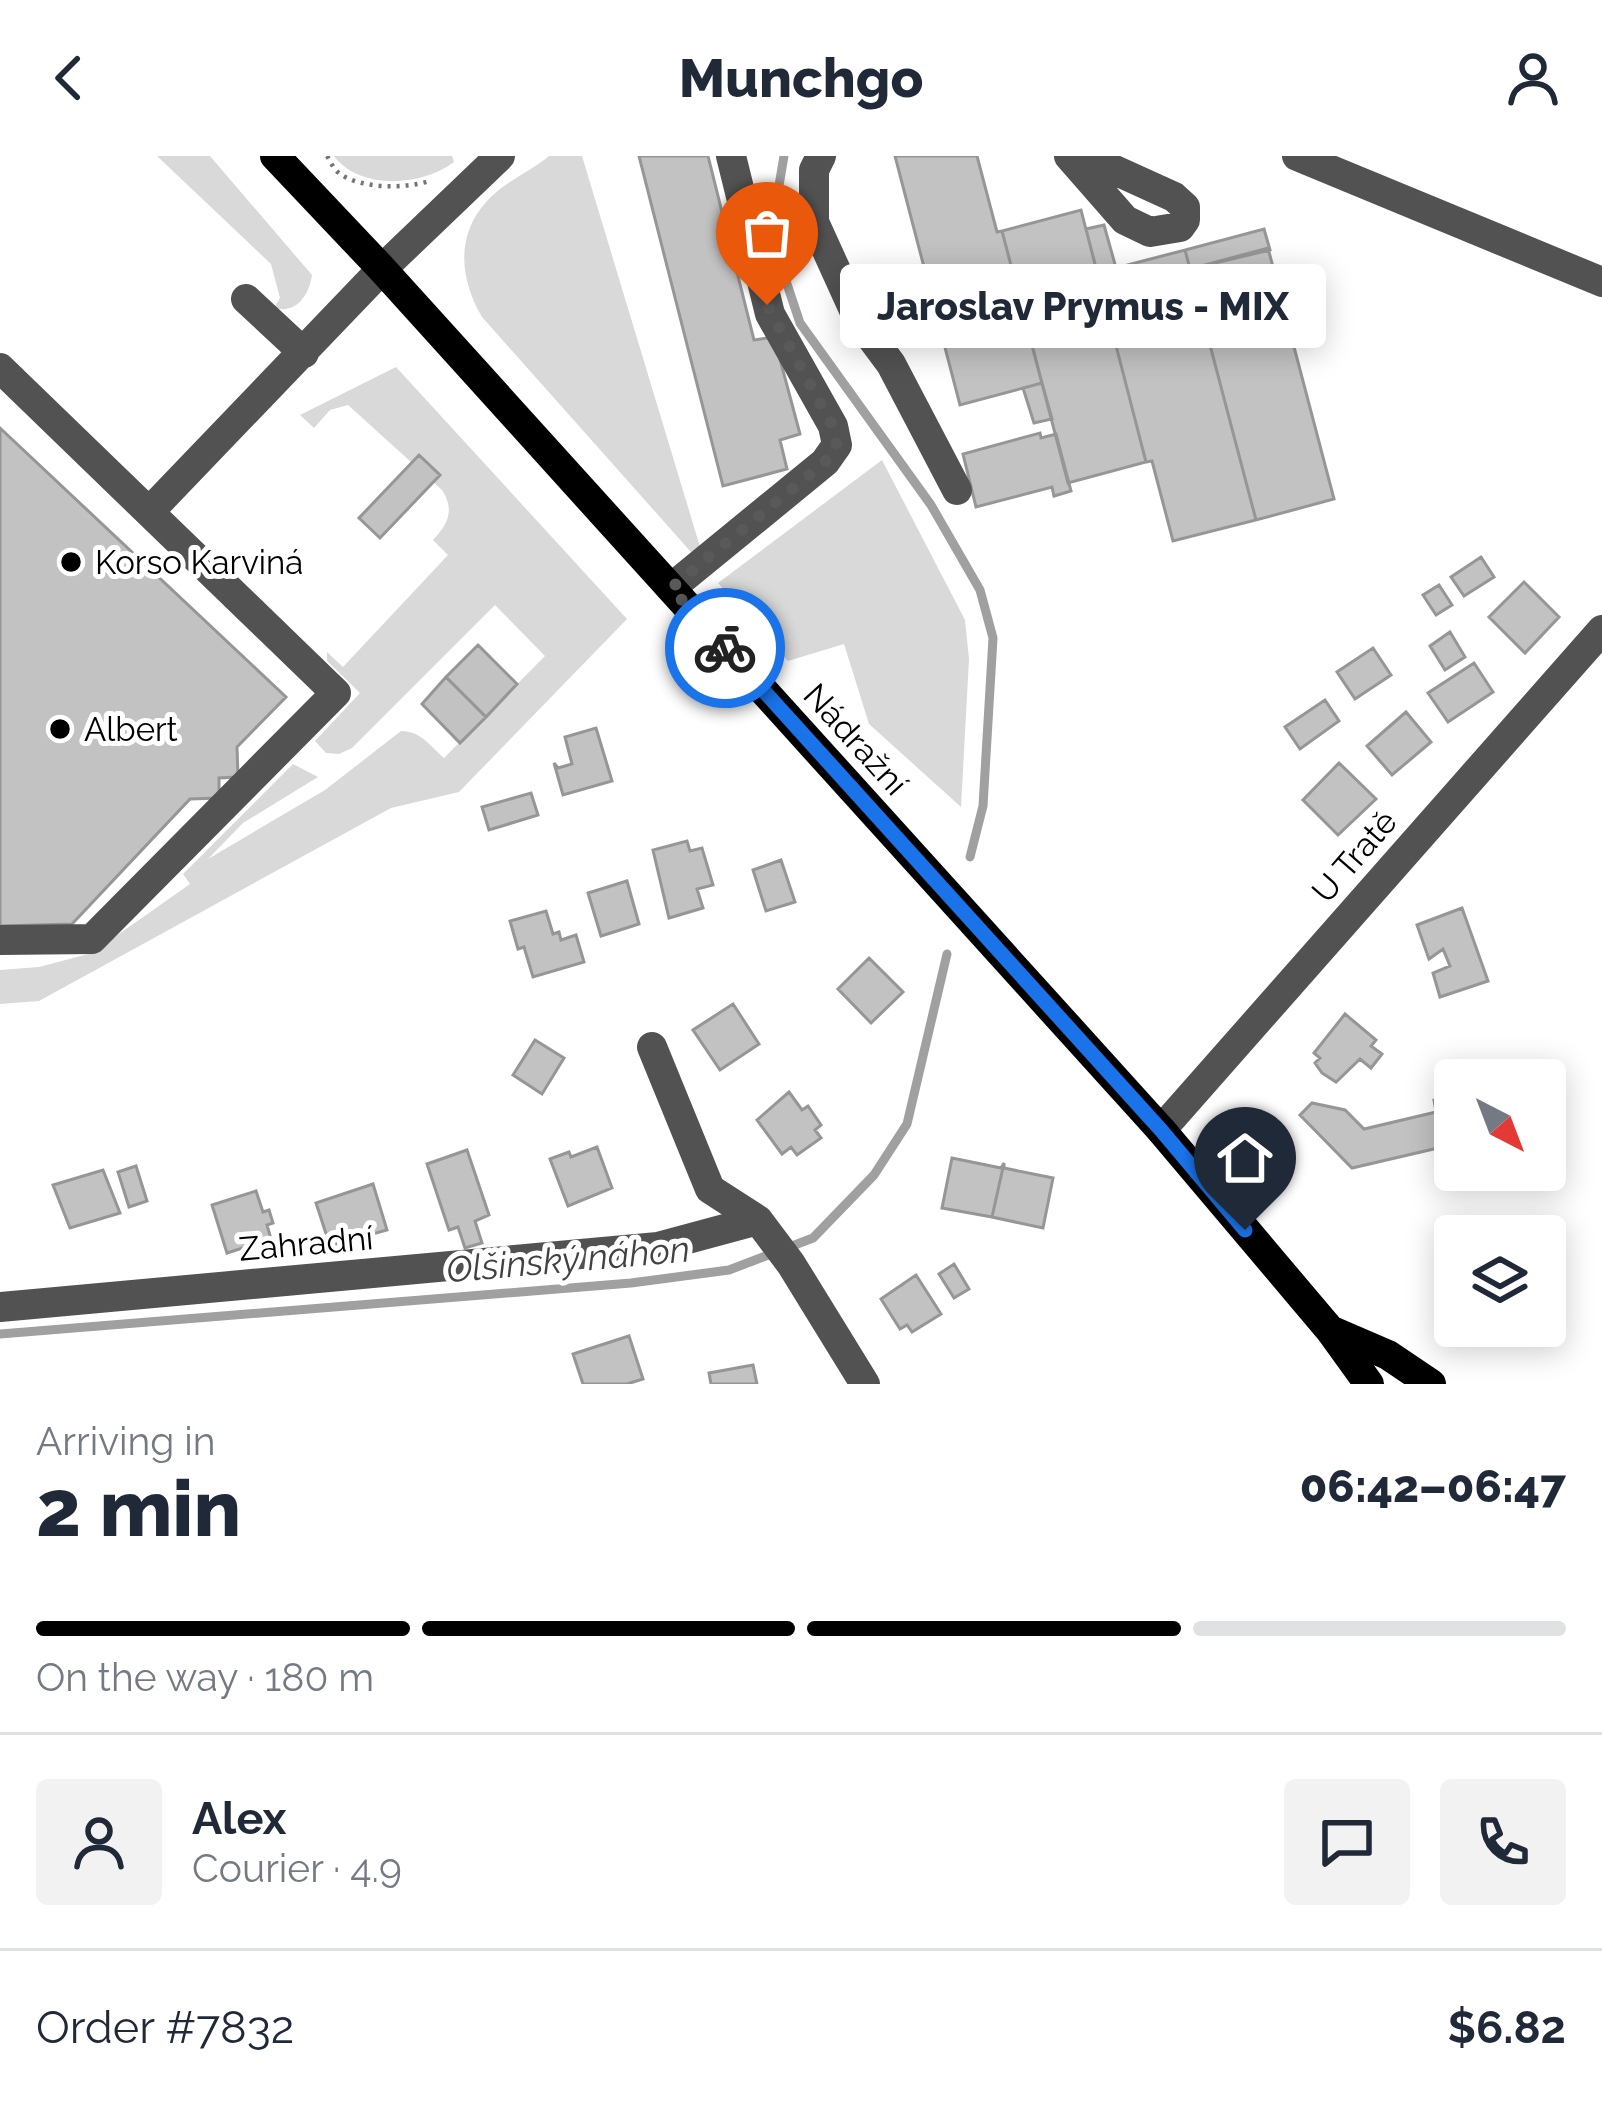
<!DOCTYPE html>
<html lang="en">
<head>
<meta charset="utf-8">
<style>
	:root { --surface:#fff; --page:#f2f2f3; --text:#1f2937; --muted:#747a83; --line:#e0e1e3; --accent:#000 }
	body { margin:0; font-family:Raleway,sans-serif; background:var(--page); color:var(--text); height:100vh; display:flex; flex-direction:column; font-size:45px; white-space:nowrap }
	* { box-sizing:border-box; margin:0 }
	p { font-size:39px; color:var(--muted) }
	.icon { flex:none; width:66px; height:66px; fill:none; stroke:currentColor; stroke-width:2; stroke-linecap:round; stroke-linejoin:round }
	.map { position:relative; height:1228px; overflow:hidden }
	.drawer { display:flex; flex-direction:column; background:var(--surface); flex:1 }
	.drawer>* { flex:none }
	.needle { width:78px; rotate:138deg }
	.buttons { position:absolute; left:1434px; top:903px; display:grid; gap:24px }
	.buttons a { display:grid; place-items:center; width:132px; height:132px; border-radius:12px; background:var(--surface); box-shadow:0 6px 30px #0003; font-size:60px }
	.pin { position:absolute; display:grid; place-items:center; width:102px; height:102px; color:#fff; margin:-123px -51px; border-radius:50% 50% 50% 0; rotate:-45deg; box-shadow:0 0 12px #0007 }
	.pin .icon { rotate:45deg }
	.courier { position:absolute; display:grid; place-items:center; width:120px; height:120px; margin:-60px; border:9px solid #1a73e8; border-radius:50%; background:#fff; color:#222; box-shadow:0 3px 15px #0007 }
	.bubble { position:absolute; height:84px; border-radius:12px; background:var(--surface); box-shadow:0 6px 30px #0003; font-size:39px; font-weight:800; line-height:84px; text-align:center }
	.headline em { font-style:normal; font-weight:800 }
	.headline div { display:flex; flex-direction:column-reverse }
	.headline { display:flex; align-items:center; justify-content:space-between; height:204px; padding:0 36px }
	h1 { font-size:78px; font-weight:800; line-height:90px }
	.bar { display:grid; grid-template-columns:repeat(4,1fr); gap:18px 12px; align-content:center; height:144px; padding:0 36px }
	.bar i { height:15px; border-radius:9px; background:var(--line) }
	.bar .active { background:var(--accent) }
	.bar p { grid-column:span 4 }
	.line { display:flex; align-items:center; gap:30px; padding:0 36px; border-top:3px solid var(--line) }
	.line div { flex:1 }
	.round { display:grid; place-items:center; flex:none; width:126px; height:126px; border-radius:12px; background:var(--page) }
	header { display:flex; justify-content:space-between; align-items:center; height:156px; padding:0 36px; background:var(--surface); font-size:54px; font-weight:800 }
	.map>svg:first-child { display:block }
</style>
</head>
<body>
<header><svg class="icon" aria-label="back" viewBox="0 0 24 24"><path d="M15 5l-7 7 7 7"/></svg>Munchgo<svg class="icon" aria-label="person" viewBox="0 0 24 24"><circle cx="12" cy="8" r="4"/><path d="M4 21q1-7 8-7t8 7"/></svg></header>
<div class="map">
<svg width="1602" height="1228" viewBox="0 0 1602 1228">
	<rect width="100%" height="100%" fill="#fff"/>
	<!-- green -->
	<path fill="#d9d9d9" d="M157,0H210L312,119C309,139 297,158 274,152L280,142L271,108Z
		M334,0H452L454,6C423,30 360,35 334,0Z
		M549,0H582L707,414L482,161C460,123 455,80 487,45C504,26 530,16 549,0Z
		M396,211L627,463L459,636L391,652L39,845L0,848V814L39,811L92,797L190,728L183,718L293,608L318,621L243,667L208,703L325,634L401,575C421,575 430,590 444,602L545,500L495,449L352,592L339,598L326,597L315,585L360,537L327,505V496L343,511L448,399L433,384C448,368 455,354 442,334L348,249L330,254L314,272L300,259Z
		M882,304L965,464L969,503L961,651L869,568L844,488L788,505L718,427Z"/>
	<g fill="none" stroke-linecap="round" stroke-linejoin="round">
		<!-- stream -->
		<path stroke="#a0a0a0" stroke-width="9" d="M784,0L776,47L783,116L800,167L931,349L980,434L993,482L983,650L970,701
			M0,1178L631,1127L729,1114L813,1082L874,1019L907,968L947,798"/>
	</g>
	<!-- building -->
	<path fill="#c2c2c2" stroke="#969696" stroke-width="3" d="M639,0H708L754,184L774,181L800,278L780,284L787,313L723,330Z
		M895,0H977L997,76L1002,75L1042,227L960,249Z
		M1081,54L1146,306L1068,327L1002,75Z
		M1104,69L1116,112L1185,94L1190,113L1102,135L1086,73Z
		M1264,73L1270,94L1190,113L1185,94Z
		M1268,92L1334,343L1256,364L1190,113Z
		M1190,113L1256,364L1173,385L1152,305L1146,306L1102,135Z
		M1042,227L1052,263L1034,267L1023,232Z
		M0,272L286,541L237,591L238,621L219,622V642L190,643L72,768L0,770Z
		M1040,277L1041,282L1056,278L1071,335L1054,340L1052,331L976,351L963,298Z
		M419,299L440,319L380,382L359,362Z
		M1481,401L1494,421L1464,440L1451,421Z
		M1524,426L1559,461L1525,497L1489,461Z
		M1439,429L1452,449L1436,459L1423,439Z
		M1450,476L1465,501L1445,514L1430,490Z
		M478,489L517,528L486,561L446,521Z
		M1373,492L1391,519L1355,543L1337,516Z
		M1474,507L1493,536L1448,566L1428,537Z
		M446,521L486,561L460,587L422,548Z
		M1325,544L1339,565L1300,593L1285,571Z
		M1406,556L1431,586L1392,619L1367,590Z
		M596,572L612,625L563,639L554,607L558,612L572,608L565,581Z
		M1339,607L1376,643L1338,679L1303,644Z
		M531,637L538,659L489,674L482,651Z
		M687,685L690,695L702,692L713,729L697,733L703,752L669,762L653,694Z
		M781,704L795,746L766,755L753,714Z
		M627,725L639,768L601,780L588,737Z
		M1462,752L1488,825L1440,841L1433,817L1450,810L1443,793L1429,803L1417,769Z
		M546,755L553,778L559,776L561,784L576,779L584,806L533,821L524,791L518,793L510,765Z
		M869,802L903,836L871,867L838,833Z
		M733,848L759,888L720,914L693,874Z
		M1345,858L1376,884L1371,890L1382,898L1371,912L1360,903L1336,926L1322,917L1315,907L1320,902L1314,897Z
		M535,884L564,902L542,938L513,919Z
		M789,936L802,954L808,950L821,969L815,974L821,982L797,999L791,991L782,998L757,964Z
		M1451,939L1455,988L1352,1012L1300,959L1312,947L1345,954L1364,973L1436,956L1434,944Z
		M597,991L612,1032L568,1050L550,1003L569,996L571,1001Z
		M467,994L489,1059L475,1065L482,1087L465,1092L458,1071L449,1074L427,1008Z
		M952,1002L1001,1012L1004,1007L992,1061L942,1052Z
		M1004,1007V1012L1053,1022L1043,1072L992,1061Z
		M136,1010L147,1045L129,1051L118,1016Z
		M103,1014L120,1057L70,1072L53,1029Z
		M373,1028L387,1074L330,1090L316,1047Z
		M256,1035L263,1056L269,1054L273,1067L267,1069L271,1083L227,1097L212,1049Z
		M954,1108L969,1133L954,1142L939,1118Z
		M916,1119L941,1158L912,1176L907,1169L900,1173L881,1143Z
		M629,1180L643,1223L627,1228H583L573,1198Z
		M753,1209L757,1228H711L709,1217Z"/>
	<g fill="none" stroke-linecap="round" stroke-linejoin="round">
		<!-- path -->
		<path stroke="#747474" stroke-width="4.5" stroke-dasharray="3 6" stroke-linecap="butt" d="M327,0C331,6 333,13 339,17C360,33 405,33 429,25"/>
		<!-- minor -->
		<path stroke="#525252" stroke-width="30" d="M821,0L814,14V66L859,165L891,208L957,334
			M1069,0L1125,64L1150,76L1180,71L1185,64V51L1174,41L1084,0
			M1297,0L1602,126
			M246,143L304,197
			M0,212L336,537L92,783L0,784
			M149,356L382,113L500,0
			M671,432L825,306L837,289L833,270L770,158L731,0
			M652,891L710,1033L758,1064L791,1108L865,1228
			M1161,974L1602,474
			M0,1151L658,1091L758,1064"/>
		<!-- major -->
		<path stroke="#000" stroke-width="30" d="M275,0L382,113L1161,974L1330,1174L1369,1228
			M1330,1174L1388,1199L1431,1228"/>
	</g>
	<g fill="none" stroke-linecap="round" stroke-linejoin="round">
		<!-- done -->
		<path stroke="#595959" stroke-width="12" stroke-dasharray="0 21.6" d="M725,492L671,432L825,306L837,289L832,269L767,149"/>
		<!-- route -->
		<path stroke="#1a73e8" stroke-width="15" d="M725,492L1161,974L1245,1074"/>
	</g>
	<!-- markers -->
	<g fill="#000" stroke="#fff" stroke-width="4.5">
		<circle cx="71" cy="406" r="12"/>
		<circle cx="60" cy="573" r="12"/>
	</g>
	<g text-anchor="middle" stroke-width="10" stroke-linejoin="round" paint-order="stroke">
		<!-- poi labels -->
		<g font-size="33" fill="#000" stroke="#fff" text-anchor="start">
			<text x="95" y="418">Korso Karviná</text>
			<text x="84" y="585">Albert</text>
		</g>
		<!-- street labels -->
		<g font-size="33" fill="#000" stroke="#fff">
			<text transform="translate(856 583) rotate(48)" y="12">Nádražní</text>
			<text transform="translate(1354 700) rotate(-49)" y="12">U Tratě</text>
			<text transform="translate(306 1087) rotate(-5)" y="12">Zahradní</text>
		</g>
		<!-- water labels -->
		<g font-size="36" font-style="italic" fill="#414141" stroke="#fff">
			<text transform="translate(568 1103) rotate(-5)" y="13">Olšinský náhon</text>
		</g>
	</g>
</svg>
<div class="buttons">
<a><svg class="needle" viewBox="-14 -14 28 28"><path d="M0-13l5 13h-10z" fill="#e53935"/><path d="M0 13l5-13h-10z" fill="#747a83"/></svg></a>
<a><svg class="icon" aria-label="layers" viewBox="0 0 24 24"><path d="M12 4l9 5-9 5-9-5zM3 14l9 5 9-5"/></svg></a>
</div>
<div class="pin" style="left:767px;top:149px;background:#ea580c"><svg class="icon" aria-label="bag" viewBox="0 0 24 24"><path d="M5 8h14l-1 12H6zM9 8a3 3 0 0 1 6 0"/></svg></div>
<div class="pin" style="left:1245px;top:1074px;background:#1f2937"><svg class="icon" aria-label="home" viewBox="0 0 24 24"><path d="M3 11l9-7 9 7M6 9v11h12V9"/></svg></div>
<div class="courier" style="left:725px;top:492px"><svg class="icon" aria-label="bike" viewBox="0 0 24 24"><circle cx="6" cy="16" r="4"/><circle cx="18" cy="16" r="4"/><path d="M6 16l4-8h5l3 8M10 8l3 8H6M13 5h3"/></svg></div>
<div class="bubble" style="left:840px;top:108px;width:486px">Jaroslav Prymus - MIX</div>
</div>
<section class="drawer">
<div class="headline"><div><h1>2 min</h1><p>Arriving in</p></div><em>06:42–06:47</em></div>
<div class="bar"><i class="active"></i><i class="active"></i><i class="active"></i><i></i><p>On the way · 180 m</p></div>
<div class="line" style="height:216px"><a class="round"><svg class="icon" aria-label="person" viewBox="0 0 24 24"><circle cx="12" cy="8" r="4"/><path d="M4 21q1-7 8-7t8 7"/></svg></a><div><b>Alex</b><p>Courier · 4.9</p></div><a class="round"><svg class="icon" aria-label="chat" viewBox="0 0 24 24"><path d="M4 5h16v11H9l-5 4z"/></svg></a><a class="round"><svg class="icon" aria-label="phone" viewBox="0 0 24 24"><path d="M5 4h4l2 5-3 2q2 4 5 5l2-3 5 2v4C11 20 4 13 5 4z"/></svg></a></div>
<div class="line" style="height:156px"><div>Order #7832</div><b>$6.82</b></div>
</section>
</body>
</html>
